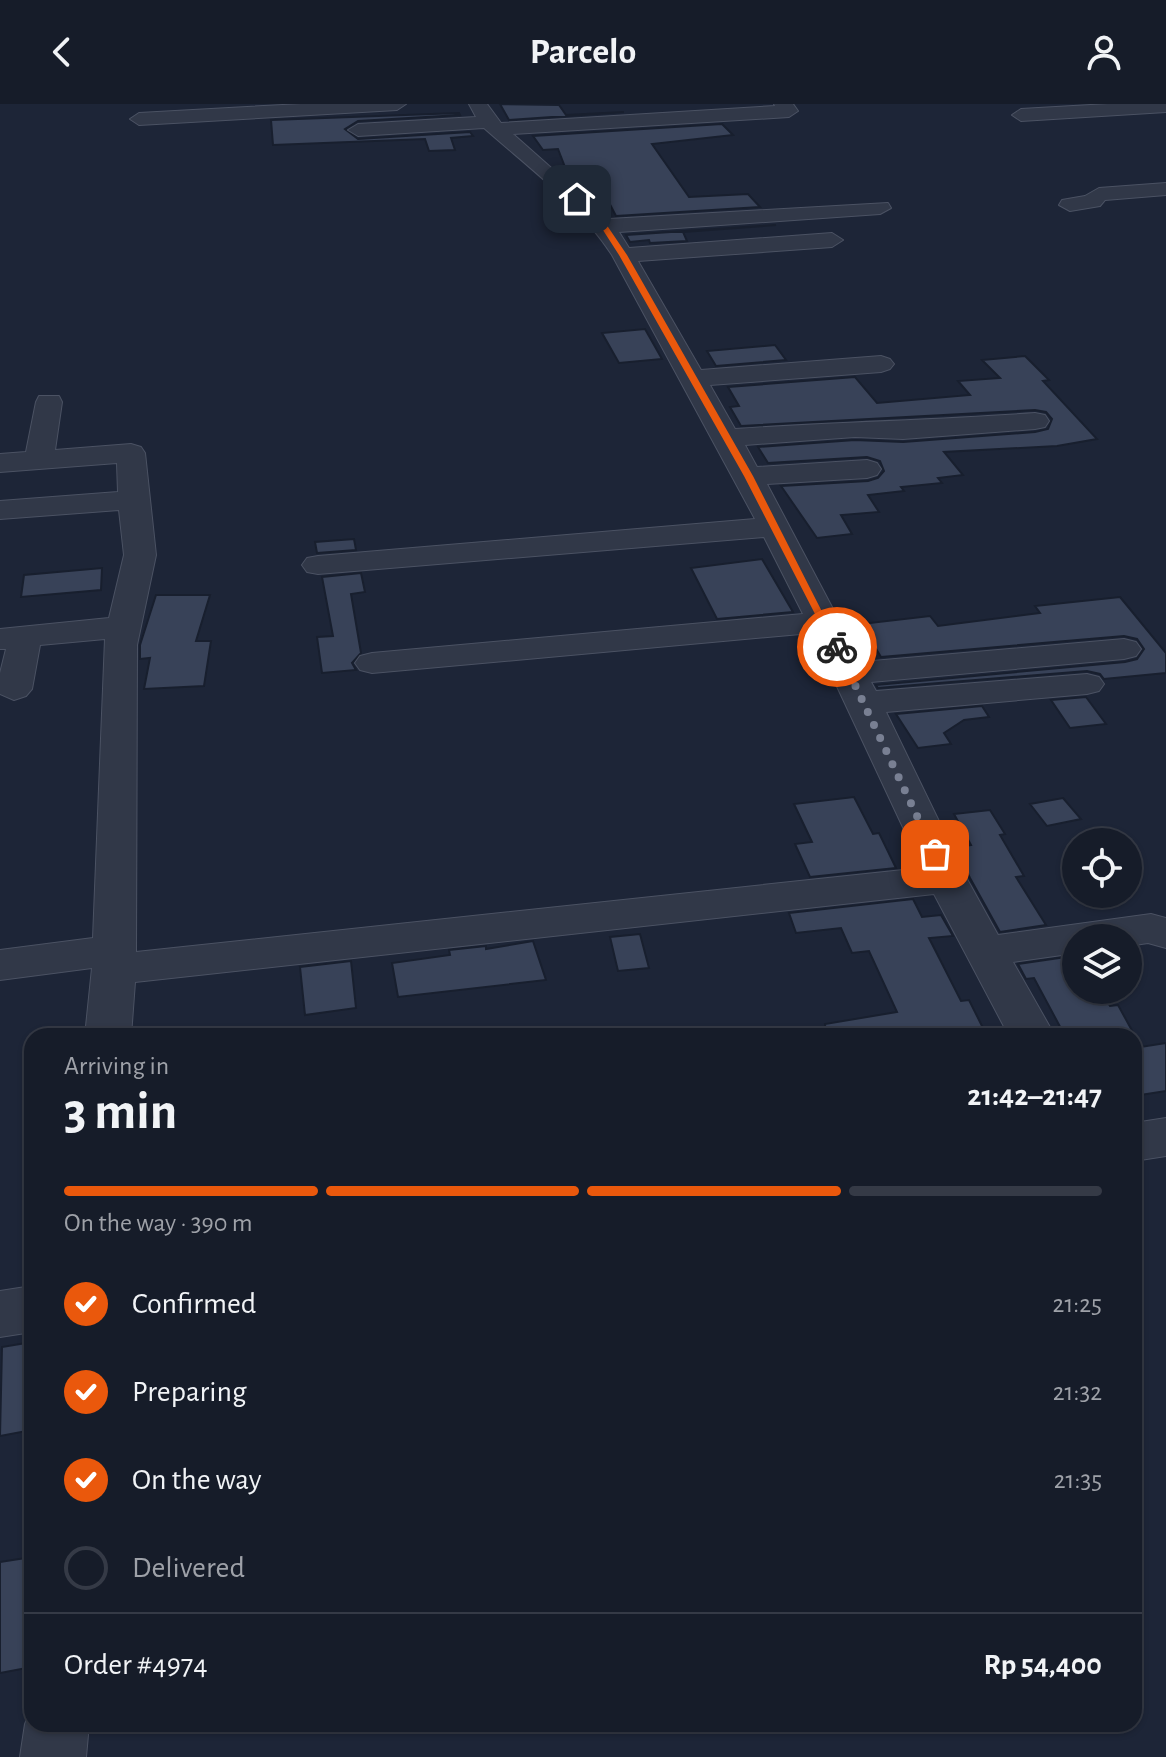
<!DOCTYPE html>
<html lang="en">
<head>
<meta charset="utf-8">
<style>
	:root { --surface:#161c29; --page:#1f2531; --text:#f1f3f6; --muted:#9ea1a8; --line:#353a46; --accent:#ea580c }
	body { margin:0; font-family:"Alegreya Sans",sans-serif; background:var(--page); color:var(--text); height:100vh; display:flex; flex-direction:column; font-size:30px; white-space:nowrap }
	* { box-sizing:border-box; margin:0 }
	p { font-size:26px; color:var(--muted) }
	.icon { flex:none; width:44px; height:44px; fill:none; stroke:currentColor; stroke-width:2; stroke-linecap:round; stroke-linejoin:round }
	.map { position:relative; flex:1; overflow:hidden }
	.panel { position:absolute; left:24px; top:924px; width:1118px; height:704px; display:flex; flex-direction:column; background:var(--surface); border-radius:24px; box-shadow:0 2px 6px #0004,0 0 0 2px var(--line) }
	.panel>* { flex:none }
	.fabs { position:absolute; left:1062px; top:724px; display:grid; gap:16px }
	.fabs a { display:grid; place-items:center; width:80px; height:80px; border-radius:50%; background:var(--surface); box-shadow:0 2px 6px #0004,0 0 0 2px var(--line); font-size:40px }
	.pin { position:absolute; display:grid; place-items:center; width:68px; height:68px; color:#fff; margin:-34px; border-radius:16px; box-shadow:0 4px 12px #0006 }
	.courier { position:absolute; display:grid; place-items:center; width:80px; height:80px; margin:-40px; border:6px solid #ea580c; border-radius:50%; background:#fff; color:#222; box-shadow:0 2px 10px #0007 }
	.headline em { font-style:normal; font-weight:700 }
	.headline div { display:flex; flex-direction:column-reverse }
	.headline { display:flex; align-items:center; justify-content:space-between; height:136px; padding:0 40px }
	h1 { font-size:52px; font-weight:700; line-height:60px }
	.bar { display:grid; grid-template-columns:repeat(4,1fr); gap:12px 8px; align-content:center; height:96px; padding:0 40px }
	.bar i { height:10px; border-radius:6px; background:var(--line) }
	.bar .on { background:var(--accent) }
	.bar p { grid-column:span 4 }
	.line { display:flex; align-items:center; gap:20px; padding:0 40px; border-top:2px solid var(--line) }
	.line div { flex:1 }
	ol { padding:0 40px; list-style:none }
	li { display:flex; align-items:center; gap:24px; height:88px }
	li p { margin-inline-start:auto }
	li .icon { padding:8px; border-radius:50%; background:var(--accent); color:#fff; stroke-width:4 }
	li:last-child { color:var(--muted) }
	li i { width:44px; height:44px; border:4px solid var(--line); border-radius:50% }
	header { display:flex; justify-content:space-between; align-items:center; height:104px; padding:0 40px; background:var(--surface); font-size:36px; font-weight:700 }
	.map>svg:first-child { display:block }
</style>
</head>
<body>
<header><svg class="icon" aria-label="back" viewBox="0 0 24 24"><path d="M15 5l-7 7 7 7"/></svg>Parcelo<svg class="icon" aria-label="person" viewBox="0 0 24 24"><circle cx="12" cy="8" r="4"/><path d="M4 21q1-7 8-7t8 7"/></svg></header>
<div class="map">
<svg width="1166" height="1653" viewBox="0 0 1166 1653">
	<rect width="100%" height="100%" fill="#1d2537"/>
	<!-- building -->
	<path fill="#384258" stroke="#181f2e" stroke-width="2" d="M500,0L559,1L566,11L624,8L509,16Z
		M459,9L460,11L358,17L345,25L358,35L470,28L473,32L451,34L455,46L429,47L425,35L273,41L271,16Z
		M722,20L733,31L652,40L689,93L748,90L760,103L616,112L601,83L579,84L570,76L558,45L543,46L533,32Z
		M776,121L683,128L687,137L650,139L649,136L630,138L626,131Z
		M645,225L662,255L619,259L602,229Z
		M775,241L786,256L716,262L707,247Z
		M1025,252L1049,276L1043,277L1097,335L1057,342L944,348L963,371L938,374L942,379L901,383L904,387L868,391L879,408L841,411L852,430L817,434L781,382L868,377L878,374L884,367L880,357L867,353L768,359L758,343L855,336L903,338L1035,328L1048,325L1052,315L1046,308L1035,306L741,322L730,303L739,302L728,283L855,273L877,299L970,291L958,277L1000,274L982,256Z
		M354,435L356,446L317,449L315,438Z
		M762,455L793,508L717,515L691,464Z
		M102,464L101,486L21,493L24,471Z
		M361,469L365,488L351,490L361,549L352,559L356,566L322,569L317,533L333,532L322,473Z
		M156,491H210L196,537H211L204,582L144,585L150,554L140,555V541Z
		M1120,493L1166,549V569L1104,575L1100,570L1087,567L878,584L876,581L1125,558L1137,555L1144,545L1137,535L1124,532L881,553L861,520L930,512L938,522L1040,509L1035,502Z
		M1086,593L1106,620L1070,624L1051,596Z
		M982,602L989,613L964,616L944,629L951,640L918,644L896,610Z
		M854,693L873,730L879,729L896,764L810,773L795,740L812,738L794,700Z
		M1063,694L1081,715L1047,722L1030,700Z
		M990,706L1005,730L1000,731L1024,772L1016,773L1046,821L1000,828L970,774L955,744L971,741L954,710Z
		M913,795L922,813L941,811L953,832L929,834L961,897L969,896L987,932H826L825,920L897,908L869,847L852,849L841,824L796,829L789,809Z
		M640,830L649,864L618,867L610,833Z
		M533,837L546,876L398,893L392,859L450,851L449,846L486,842V845Z
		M1073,852L1076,886H1100L1110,902L1118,901L1135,932H1065L1034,874L1026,875L1018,860Z
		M351,857L356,904L305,911L300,863Z
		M1166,939V987L1134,992V944Z
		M32,1238V1326L0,1332L2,1243Z
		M32,1453V1563L0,1569V1458Z"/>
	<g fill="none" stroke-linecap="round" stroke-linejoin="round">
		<!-- minor casing -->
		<g stroke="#4b5263" stroke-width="2">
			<path id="minor" d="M301,0H406L397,6L139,21L130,15L139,9Z
				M469,0H487L501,19L775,2L774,0H793L798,7L789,13L513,30L609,115L888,99L891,104L880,110L619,128L629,144L832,129L843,136L832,143L638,157L701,266L881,252L890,255L894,260L890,265L881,268L710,281L735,325C835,318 935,316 1035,309L1045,311L1049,317L1045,323L1035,325L903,335L855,333L745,341L757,363L867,356L877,359L881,365L877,371L867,374L767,380L861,558L1124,535L1136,538L1141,545L1136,552L1124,555L871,578L876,587L1087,570L1099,573L1104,580L1099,587L1087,590L886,608L967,775L998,831L1151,810L1166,814V844L1148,839L1128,842V834H1076V849L1013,858L1055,932H1009L934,790L135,878L131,932H85L92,864L0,876V846L93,834L105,535L40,541L32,585L26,592L14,596L0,590V569L6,545H0V525L109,514L124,451L119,406L0,415V397L118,388L117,359L0,368V350L26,348L36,298L39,292H59L62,298L55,346L131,340L141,343L145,349L156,451L137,541L136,848L922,764L812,529L372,569L360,566L355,559L360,552L372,549L803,510L764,433L318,470L307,468L302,461L307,454L318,452L755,415L612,151C579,100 529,64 484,24L358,32L348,26L358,20L476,13Z
				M1108,0H1166V8L1021,17L1012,11L1021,5Z
				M1166,79V91L1105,96L1100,102L1070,107L1059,101L1062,96L1085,92L1099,84Z
				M1166,1014V1052L1134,1057V1019Z
				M32,1182V1228L0,1233V1187Z
				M32,1602V1620H89L86,1653H20L25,1620Z"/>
		</g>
		<!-- minor -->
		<use href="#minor" fill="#313848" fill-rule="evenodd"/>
	</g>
	<!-- route -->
	<path fill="#ea580c" d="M580,94L606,120L627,151L753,372L841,545L832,543L744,372L619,151L601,123L574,95Z"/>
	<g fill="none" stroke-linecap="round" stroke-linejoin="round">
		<!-- done -->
		<path stroke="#798093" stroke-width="8" stroke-dasharray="0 14.4" d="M837,543L935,750"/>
	</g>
</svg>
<div class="fabs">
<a><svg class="icon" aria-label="locate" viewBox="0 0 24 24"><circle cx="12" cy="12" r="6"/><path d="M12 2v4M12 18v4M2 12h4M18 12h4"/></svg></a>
<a><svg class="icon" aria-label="layers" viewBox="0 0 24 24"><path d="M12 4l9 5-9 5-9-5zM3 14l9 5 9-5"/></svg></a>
</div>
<div class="pin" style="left:935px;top:750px;background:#ea580c"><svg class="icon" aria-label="bag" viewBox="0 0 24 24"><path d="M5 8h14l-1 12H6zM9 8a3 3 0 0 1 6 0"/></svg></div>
<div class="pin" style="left:577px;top:95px;background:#1f2937"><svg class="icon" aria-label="home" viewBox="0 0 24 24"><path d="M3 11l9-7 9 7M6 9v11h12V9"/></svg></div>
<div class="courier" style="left:837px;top:543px"><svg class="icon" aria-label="bike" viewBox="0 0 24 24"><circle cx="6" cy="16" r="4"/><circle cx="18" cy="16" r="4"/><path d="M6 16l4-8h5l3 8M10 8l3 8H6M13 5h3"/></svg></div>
<section class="panel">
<div class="headline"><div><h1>3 min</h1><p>Arriving in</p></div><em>21:42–21:47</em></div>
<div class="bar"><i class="on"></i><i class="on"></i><i class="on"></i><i></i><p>On the way · 390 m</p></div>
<ol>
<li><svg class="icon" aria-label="check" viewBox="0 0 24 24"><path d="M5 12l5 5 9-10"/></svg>Confirmed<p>21:25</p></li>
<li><svg class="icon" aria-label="check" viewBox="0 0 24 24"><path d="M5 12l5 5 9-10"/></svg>Preparing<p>21:32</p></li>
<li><svg class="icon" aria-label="check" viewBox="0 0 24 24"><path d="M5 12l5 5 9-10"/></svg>On the way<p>21:35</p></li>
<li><i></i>Delivered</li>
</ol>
<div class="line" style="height:104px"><div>Order #4974</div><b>Rp 54,400</b></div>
</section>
</div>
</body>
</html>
